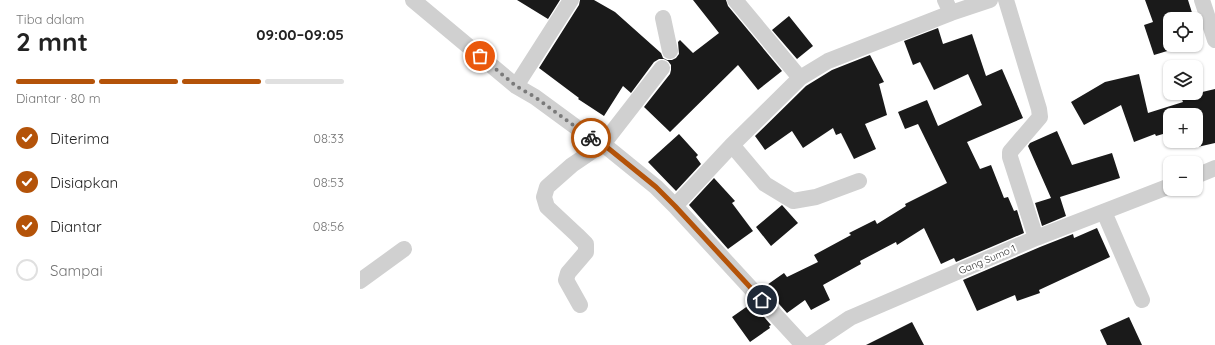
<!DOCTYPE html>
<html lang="id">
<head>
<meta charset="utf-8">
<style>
	:root { --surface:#fff; --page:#f6f6f6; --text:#222; --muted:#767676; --line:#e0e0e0; --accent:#b45309 }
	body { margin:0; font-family:Quicksand,sans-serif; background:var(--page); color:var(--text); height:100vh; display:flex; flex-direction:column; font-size:15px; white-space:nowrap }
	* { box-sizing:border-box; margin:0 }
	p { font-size:13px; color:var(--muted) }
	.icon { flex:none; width:22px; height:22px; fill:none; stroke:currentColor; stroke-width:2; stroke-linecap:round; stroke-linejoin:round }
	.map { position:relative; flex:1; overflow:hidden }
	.side { display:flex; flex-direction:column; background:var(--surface); width:360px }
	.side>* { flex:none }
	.controls { position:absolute; left:803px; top:12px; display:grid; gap:8px }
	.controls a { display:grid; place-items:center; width:40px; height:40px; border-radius:8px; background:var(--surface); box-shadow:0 1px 3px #0004; font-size:20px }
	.pin { position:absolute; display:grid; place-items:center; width:34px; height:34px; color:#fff; margin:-17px; border:2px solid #fff; border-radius:50%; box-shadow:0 1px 4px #0007 }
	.courier { position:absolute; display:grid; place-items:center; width:40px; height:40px; margin:-20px; border:3px solid #b45309; border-radius:50%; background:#fff; color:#222; box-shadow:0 1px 5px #0007 }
	.summary em { font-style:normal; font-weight:700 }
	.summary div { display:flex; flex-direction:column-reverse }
	.summary { display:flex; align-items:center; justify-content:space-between; height:68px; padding:0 16px }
	h1 { font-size:26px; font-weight:700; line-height:30px }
	.bar { display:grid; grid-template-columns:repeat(4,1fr); gap:6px 4px; align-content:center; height:48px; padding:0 16px }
	.bar i { height:5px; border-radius:3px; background:var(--line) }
	.bar .selected { background:var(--accent) }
	.bar p { grid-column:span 4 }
	ol { padding:0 16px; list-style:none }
	li { display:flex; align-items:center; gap:12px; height:44px }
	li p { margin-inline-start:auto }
	li .icon { padding:4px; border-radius:50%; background:var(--accent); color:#fff; stroke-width:4 }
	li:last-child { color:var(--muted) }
	li i { width:22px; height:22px; border:2px solid var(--line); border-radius:50% }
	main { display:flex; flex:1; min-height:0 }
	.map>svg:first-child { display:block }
</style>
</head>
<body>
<main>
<section class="side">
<div class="summary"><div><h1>2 mnt</h1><p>Tiba dalam</p></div><em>09:00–09:05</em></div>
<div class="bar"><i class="selected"></i><i class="selected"></i><i class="selected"></i><i></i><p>Diantar · 80 m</p></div>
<ol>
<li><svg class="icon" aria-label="check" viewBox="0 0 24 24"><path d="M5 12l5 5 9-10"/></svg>Diterima<p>08:33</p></li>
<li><svg class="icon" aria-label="check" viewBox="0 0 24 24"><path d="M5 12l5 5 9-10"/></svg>Disiapkan<p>08:53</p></li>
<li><svg class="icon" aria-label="check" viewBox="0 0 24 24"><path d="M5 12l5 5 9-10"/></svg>Diantar<p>08:56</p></li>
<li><i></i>Sampai</li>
</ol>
</section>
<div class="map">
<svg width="855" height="345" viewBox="0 0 855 345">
	<rect width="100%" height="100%" fill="#fff"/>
	<!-- building -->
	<path fill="#1a1a1a" d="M157,0H200L188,19Z
		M220,0H234L255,12L301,53L303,58L307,60H312L316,58L319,54L318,42L320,40L333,53L359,33L333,0H366L368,6L422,71L398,90L378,65L310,132L284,107L310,74L311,70V65L308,61L304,59H299L294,62L271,93L263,86L244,116L218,99L219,98L179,68L219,5Z
		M785,0H828L834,19H810V45H827L794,55L784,25L793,22Z
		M429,16L453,46L437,59L412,30Z
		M578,28L583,44L612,34L626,76L642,69L663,118L607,142L620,169L631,165L644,198L648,197L654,211L657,210L664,233L596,262L594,258L581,264L564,228L537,245L536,242L500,261L501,264L463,285L470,300L451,310L445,300L427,313L404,287L424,273L427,277L458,262L454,255L491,235L489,233L515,220L517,224L546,206L545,204L587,183L558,124L545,129L538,112L567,100L578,126L622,105L608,74L574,90L560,62L553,65L544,41Z
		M510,55L524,82L519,84L527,115L505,124L516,149L494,159L481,133L476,135L473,128L443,148L432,131L405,150L395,136L446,86L472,70Z
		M779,74L788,113L823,102L821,97L855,89V143L833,148L832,141H836V115H810V132L796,136L795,134L774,142L761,105L724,125L711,102L745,82Z
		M697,131L712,165L752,153L760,178L700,197L706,216L682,226L675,203L691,198L668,146L670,143Z
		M319,134L338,155L336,157L341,164L316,191L288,162Z
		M354,178L375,201L372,203L393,231L368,249L329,205Z
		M422,205L438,223L411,246L396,227Z
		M737,228L750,257L679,290L680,293L657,301L655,295L617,311L603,280L680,247L713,234L714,238Z
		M392,303L411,325L409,326L410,328L390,342L372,317Z
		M769,317L782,345H747L740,330Z
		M552,322L564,345H506Z"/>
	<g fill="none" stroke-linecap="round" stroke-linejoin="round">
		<!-- minor -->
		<path stroke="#d0d0d0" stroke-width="16" d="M53,0L156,86L175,97L235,141L243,144L296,187L315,206L443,345
			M585,0L591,13L630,0
			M646,0L679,109L680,117L650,152V157L676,238
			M842,0L855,40
			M303,18L310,51
			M440,78L468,61L591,13
			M156,86L211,0
			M372,145L405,184L433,201L456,197L499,181
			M836,176L855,168
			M315,206L372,145L440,78L375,0
			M744,212L782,300
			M0,281L44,249
			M220,305L206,280L208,273L226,252V244L217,235L187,207L184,197L187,187L212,165L243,144L302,68
			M450,345L490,318L676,238L810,186"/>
	</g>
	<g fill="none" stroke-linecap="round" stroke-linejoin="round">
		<!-- done -->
		<path stroke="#7a7a7a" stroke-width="4" stroke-dasharray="0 7.2" d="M120,56L156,86L175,97L231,138"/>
		<!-- route -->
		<path stroke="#b45309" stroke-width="5" d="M231,138L243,144L296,187L315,206L402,300"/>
	</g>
	<g text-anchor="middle" stroke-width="4" stroke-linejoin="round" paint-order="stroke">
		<!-- street labels -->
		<g font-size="10" fill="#333" stroke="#fff">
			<text transform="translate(627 259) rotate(-23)" y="4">Gang Sumo 1</text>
		</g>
	</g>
</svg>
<div class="controls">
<a><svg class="icon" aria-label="locate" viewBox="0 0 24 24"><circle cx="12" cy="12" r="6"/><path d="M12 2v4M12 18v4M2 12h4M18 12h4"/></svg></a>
<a><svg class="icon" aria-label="layers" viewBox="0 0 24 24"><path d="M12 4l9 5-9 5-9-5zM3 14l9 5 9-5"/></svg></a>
<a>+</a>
<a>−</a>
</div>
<div class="pin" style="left:120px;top:56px;background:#ea580c"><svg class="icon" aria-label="bag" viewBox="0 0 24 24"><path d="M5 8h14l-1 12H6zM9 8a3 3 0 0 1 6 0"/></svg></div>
<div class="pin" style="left:402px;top:300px;background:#1f2937"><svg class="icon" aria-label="home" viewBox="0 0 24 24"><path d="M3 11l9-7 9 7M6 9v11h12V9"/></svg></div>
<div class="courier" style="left:231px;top:138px"><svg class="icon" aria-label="bike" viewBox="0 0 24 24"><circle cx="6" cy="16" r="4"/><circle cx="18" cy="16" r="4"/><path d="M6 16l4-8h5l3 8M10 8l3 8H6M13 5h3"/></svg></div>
</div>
</main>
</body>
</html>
